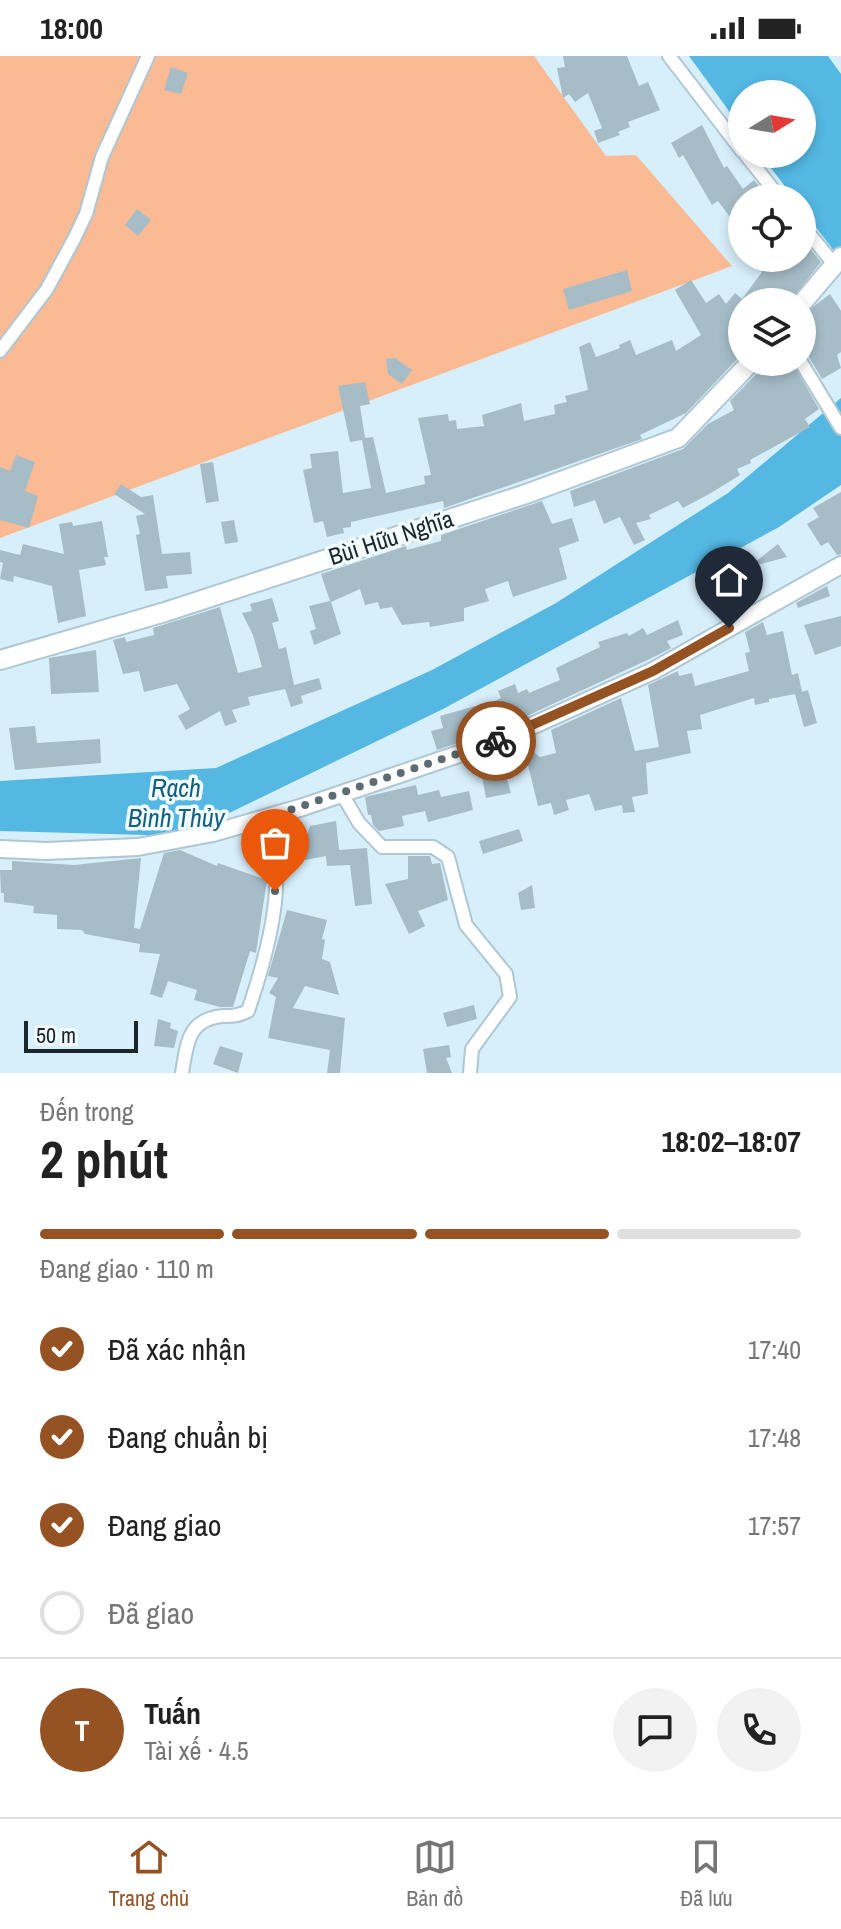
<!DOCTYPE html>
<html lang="vi">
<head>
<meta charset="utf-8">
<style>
	:root { --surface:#fff; --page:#f2f2f2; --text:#222; --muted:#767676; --line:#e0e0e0; --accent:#955223 }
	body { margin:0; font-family:"Archivo Narrow",sans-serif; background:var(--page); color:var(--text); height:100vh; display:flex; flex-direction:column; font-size:30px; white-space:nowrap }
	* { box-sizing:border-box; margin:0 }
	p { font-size:26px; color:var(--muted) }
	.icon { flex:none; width:44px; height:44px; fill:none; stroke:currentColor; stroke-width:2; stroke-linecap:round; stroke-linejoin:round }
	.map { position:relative; height:1017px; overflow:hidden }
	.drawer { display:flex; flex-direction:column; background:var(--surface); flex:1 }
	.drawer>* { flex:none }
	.needle { width:52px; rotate:79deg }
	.tools { position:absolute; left:728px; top:24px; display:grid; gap:16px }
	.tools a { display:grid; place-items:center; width:88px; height:88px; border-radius:50%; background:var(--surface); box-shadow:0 4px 12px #0003; font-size:40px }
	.scale { position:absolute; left:24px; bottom:20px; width:114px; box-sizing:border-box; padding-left:8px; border:4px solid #1c2529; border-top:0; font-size:22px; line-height:28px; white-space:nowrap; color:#1c2529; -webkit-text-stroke:6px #f0faff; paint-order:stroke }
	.pin { position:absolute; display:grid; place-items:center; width:68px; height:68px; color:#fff; margin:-82px -34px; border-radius:50% 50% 50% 0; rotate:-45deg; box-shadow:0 0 8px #0007 }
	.pin .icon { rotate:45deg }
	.courier { position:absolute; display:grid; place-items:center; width:80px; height:80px; margin:-40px; border:6px solid #955223; border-radius:50%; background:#fff; color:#222; box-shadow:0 2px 10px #0007 }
	.head em { font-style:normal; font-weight:800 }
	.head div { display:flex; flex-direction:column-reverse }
	.head { display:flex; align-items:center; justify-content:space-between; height:136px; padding:0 40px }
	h1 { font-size:52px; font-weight:800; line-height:60px }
	.bar { display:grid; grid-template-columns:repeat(4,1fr); gap:12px 8px; align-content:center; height:96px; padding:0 40px }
	.bar i { height:10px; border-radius:6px; background:var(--line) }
	.bar .on { background:var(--accent) }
	.bar p { grid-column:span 4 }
	.line { display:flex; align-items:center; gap:20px; padding:0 40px; border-top:2px solid var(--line) }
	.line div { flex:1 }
	.round { display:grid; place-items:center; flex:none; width:84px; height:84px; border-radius:42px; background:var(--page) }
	ol { padding:0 40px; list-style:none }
	li { display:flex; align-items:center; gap:24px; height:88px }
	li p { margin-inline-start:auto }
	li .icon { padding:8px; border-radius:50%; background:var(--accent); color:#fff; stroke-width:4 }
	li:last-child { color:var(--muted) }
	li i { width:44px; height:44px; border:4px solid var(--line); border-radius:50% }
	.status { display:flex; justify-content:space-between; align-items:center; height:56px; padding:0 40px; background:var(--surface); direction:ltr }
	.status svg { height:22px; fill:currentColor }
	.menu { display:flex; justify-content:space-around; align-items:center; height:112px; border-top:2px solid var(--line); background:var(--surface); font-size:22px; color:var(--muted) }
	.menu a { display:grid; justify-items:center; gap:4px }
	.menu .on { color:var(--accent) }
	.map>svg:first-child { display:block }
</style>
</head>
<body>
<div class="status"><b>18:00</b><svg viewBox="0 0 49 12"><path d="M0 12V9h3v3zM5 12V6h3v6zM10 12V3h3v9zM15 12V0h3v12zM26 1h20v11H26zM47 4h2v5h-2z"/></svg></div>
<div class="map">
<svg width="841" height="1017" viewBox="0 0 841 1017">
	<rect width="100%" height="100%" fill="#d7effb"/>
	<!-- green -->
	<path fill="#faba93" d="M0,0H534L606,100L636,99L732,210L0,482Z"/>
	<!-- water -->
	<path fill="#54b8e3" d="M689,0H828L841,18V204L802,153V142H794L760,98H802V38H742V73Z
		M841,342V429L779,471L443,653L182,780L0,775V725L216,712L432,614L556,547L728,437Z"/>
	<!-- building -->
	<path fill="#a6bdc8" d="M563,0H627L639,30L648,26L660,54L628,66L630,71L618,76L620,79L598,87L594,75L602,72L588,37L575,46L569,38L563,42L557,12L565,11Z
		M171,11L188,17L181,38L164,34Z
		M702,69L724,112L727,110L743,133L754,124L768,142H742V177L718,145L712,149L683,99L679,102L671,87Z
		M137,153L151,164L138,180L125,169Z
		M802,183L821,206L790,246H742V298L686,357L640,379L642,383L444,452L443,445L351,466V471L343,472L344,477L327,481L323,465L314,467L303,414L312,412L310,398L338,395L343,437L371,432L362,384L350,386L338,330L365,326L370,348L360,350L365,382L373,381L386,437L425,428L424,420L431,419L418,362L448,358L449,365L456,364L457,373L484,370L482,359L521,347L524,365L555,358L554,349L567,346L565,340L588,334L579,291L590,286L596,301L620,292L619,289L630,284L636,299L672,284L676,295L701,279L675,234L691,224L706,247L719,238L726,248L735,237L742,243L762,216L752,209L757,202H802Z
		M627,214L632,235L569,254L563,233Z
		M830,238L841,255V296L837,299L841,312L822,323L809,301L802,297V259Z
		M395,302L412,314L402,328L388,318L386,303Z
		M763,306H792L819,353L805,363L810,371L750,404L751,407L737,413L740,419L711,437L683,452L678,445L649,459L651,463L636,467L645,484L634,489L620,461L604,468L595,444L574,451L570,435L683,393L708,368L734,354L730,345L760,314Z
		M16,399L35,406L25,435L38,440L29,472L0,464V411L10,415Z
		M213,406L219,445L206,447L200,408Z
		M121,428L141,441L153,439L162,498L190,496L192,518L166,520L168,532L145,535L136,479L140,478L136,460L145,458L114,438Z
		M841,436V498L837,499L828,486L821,490L807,468L819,461L813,452Z
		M542,445L552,468L572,462L579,485L559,492L567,523L513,541L508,525L485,533L489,545L464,552V565L430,571L429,566L402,569L392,551L380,553L378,546L365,549L360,533L331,546L341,578L314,589L310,575L316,573L309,550L330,545L321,518L406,490L407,494L441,485V479Z
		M234,464L238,486L225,488L221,466Z
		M102,465L108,501H104L106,509L79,514L86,560L58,567L52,530L14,520L13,526L0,523L3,507L0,506V494L20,499L23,488L64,498L59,468L72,466L73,470Z
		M778,488L787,501L750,511V510Z
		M827,530L830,540L798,552L796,547Z
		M272,542L279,565L272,567L279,593L286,591L294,629L319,622L322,633L301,640L303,647L291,651L285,633L248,641L250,649L232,654L237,666L225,670L220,655L186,674L178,660L190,653L177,628L144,636L139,615L123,618L113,584L125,581L126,586L154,579L153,572L220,551L238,617L262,611L253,579L242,557L252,555L250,548Z
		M841,560V590L815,599L804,569Z
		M678,564L683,579L667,585L671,592L656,600L499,673L437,694L431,675L443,672L440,660L479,649L480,652L501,642L498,635L515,628L518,637L527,633L529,637L560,624L556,612L600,591L598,586L627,577L629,580L643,572L647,579Z
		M763,566L767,579L783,575L792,619L798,617L802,636L808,634L817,667L804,671L795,638L769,643V646L755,649L754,642L700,659L702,673L687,675L691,697L646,707L648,738L632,741L635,756L623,757L622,749L595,755L589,738L566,744L569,754L554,759L551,747L538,750L523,688L540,701L556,697L551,674L621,642L635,695L659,691L648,629L678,615L679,620L692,617L695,630L749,615L745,597L750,596L745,576Z
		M96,594L99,636L51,638L49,602Z
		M35,670L37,687L100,683L101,707L15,714L9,672Z
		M497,717L498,725L507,723L511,737L486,742L482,720Z
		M416,729L418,739L439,734L441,741L469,735L473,754L428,766L425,755L402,760L404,770L379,775L373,769L371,759H368L365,741Z
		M336,765L339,794L367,792L372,848L355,850L350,809L327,810L326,800L305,804L303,793L310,770Z
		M519,773L523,785L483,798L479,785Z
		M180,794L217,810L218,807L267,824L256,897L250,895L233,951H220L194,944L197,934L168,925L162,942L150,938L160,898L139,896L140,888L85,878L82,874L57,873V859L33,857L34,850L4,846V837H1L0,814H12V805L74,809L141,802L134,872L140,873L164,797Z
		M408,800H430L432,808L440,807L448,844L418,855L425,870L409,878L385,828L408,823Z
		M532,829L535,852L521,854L518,837Z
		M287,854L327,864L322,883L325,884L322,903L330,906L339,939L305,930L293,952L345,962L340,1017H327L330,994L268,982L276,941L269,937L278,922L268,920Z
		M474,949L477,963L447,971L443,957Z
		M158,963L171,967L170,972L178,975L174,992L154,990Z
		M449,989L451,1001L446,1002L452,1017H427L423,993Z
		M220,990L243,997L238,1017L213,1008Z"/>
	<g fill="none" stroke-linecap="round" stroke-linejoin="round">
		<!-- minor casing -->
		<g stroke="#afc7d2" stroke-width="16">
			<path id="minor" d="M669,0L742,95
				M745,98L780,142
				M802,169L834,208
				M0,295L47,233L74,183L86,158L102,101L148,0
				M801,306L841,372
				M342,738L359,767L382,791H433L448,801L466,869L506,918L510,941L472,993L470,1017
				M182,1017C187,987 188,963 223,960C233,960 238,960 248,955C261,917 278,858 276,818C275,800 269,780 266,762"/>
		</g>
		<!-- tertiary casing -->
		<g stroke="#afc7d2" stroke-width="20">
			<path id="tertiary" d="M0,793L46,795L138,791L213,777L303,751L503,683L653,615L841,509"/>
		</g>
		<!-- secondary casing -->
		<g stroke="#afc7d2" stroke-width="22">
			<path id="secondary" d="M802,247L841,201
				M0,604L165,556L526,438L678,382L751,306"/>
		</g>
		<!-- minor -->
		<use href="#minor" stroke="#fff" stroke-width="12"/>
		<!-- tertiary -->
		<use href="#tertiary" stroke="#fff" stroke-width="16"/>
		<!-- secondary -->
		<use href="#secondary" stroke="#fff" stroke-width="18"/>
	</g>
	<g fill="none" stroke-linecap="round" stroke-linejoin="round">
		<!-- done -->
		<path stroke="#5d6c72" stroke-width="8" stroke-dasharray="0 14.4" d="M275,835L276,818L266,762L496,685"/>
		<!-- route -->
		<path stroke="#955223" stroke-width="10" d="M496,685L653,615L729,572"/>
	</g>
	<g text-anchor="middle" stroke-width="7" stroke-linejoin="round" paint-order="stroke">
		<!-- street labels -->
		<g font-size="24" fill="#1c2529" stroke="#f0faff">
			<text transform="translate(391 482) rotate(-18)" y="8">Bùi Hữu Nghĩa</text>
		</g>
		<!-- water labels -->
		<g font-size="26" font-style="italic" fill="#12607d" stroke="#f0faff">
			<text x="176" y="741">Rạch<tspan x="176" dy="30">Bình Thủy</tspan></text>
		</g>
	</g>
</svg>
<div class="tools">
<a><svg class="needle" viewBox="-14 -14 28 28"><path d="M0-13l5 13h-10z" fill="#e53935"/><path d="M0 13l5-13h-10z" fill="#767676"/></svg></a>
<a><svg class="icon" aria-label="locate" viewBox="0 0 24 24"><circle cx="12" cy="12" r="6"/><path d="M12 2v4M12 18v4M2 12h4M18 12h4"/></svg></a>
<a><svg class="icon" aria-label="layers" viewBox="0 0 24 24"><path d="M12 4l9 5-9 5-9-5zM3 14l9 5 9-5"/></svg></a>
</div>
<div class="scale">50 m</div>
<div class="pin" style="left:275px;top:835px;background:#ea580c"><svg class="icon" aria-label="bag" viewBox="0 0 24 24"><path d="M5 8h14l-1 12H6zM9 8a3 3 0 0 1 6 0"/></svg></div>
<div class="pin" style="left:729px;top:572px;background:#1f2937"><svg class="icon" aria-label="home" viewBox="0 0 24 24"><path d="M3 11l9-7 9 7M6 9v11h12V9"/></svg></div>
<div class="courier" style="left:496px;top:685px"><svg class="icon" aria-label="bike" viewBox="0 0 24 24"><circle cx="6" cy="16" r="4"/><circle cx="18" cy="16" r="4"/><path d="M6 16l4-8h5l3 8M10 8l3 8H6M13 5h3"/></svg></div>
</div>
<section class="drawer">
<div class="head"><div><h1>2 phút</h1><p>Đến trong</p></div><em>18:02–18:07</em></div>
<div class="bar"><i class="on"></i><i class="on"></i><i class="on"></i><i></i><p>Đang giao · 110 m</p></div>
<ol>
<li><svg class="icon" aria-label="check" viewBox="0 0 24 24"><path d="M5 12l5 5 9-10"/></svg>Đã xác nhận<p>17:40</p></li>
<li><svg class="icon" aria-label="check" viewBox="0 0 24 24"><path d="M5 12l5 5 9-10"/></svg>Đang chuẩn bị<p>17:48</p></li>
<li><svg class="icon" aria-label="check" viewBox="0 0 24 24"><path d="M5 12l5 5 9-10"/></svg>Đang giao<p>17:57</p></li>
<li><i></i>Đã giao</li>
</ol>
<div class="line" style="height:144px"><b class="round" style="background:var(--accent);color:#fff">T</b><div><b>Tuấn</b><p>Tài xế · 4.5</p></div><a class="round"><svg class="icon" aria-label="chat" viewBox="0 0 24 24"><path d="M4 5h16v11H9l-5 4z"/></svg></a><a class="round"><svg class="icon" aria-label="phone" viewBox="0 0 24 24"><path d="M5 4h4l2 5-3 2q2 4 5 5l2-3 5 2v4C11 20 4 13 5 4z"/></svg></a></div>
</section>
<nav class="menu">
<a class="on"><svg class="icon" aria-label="home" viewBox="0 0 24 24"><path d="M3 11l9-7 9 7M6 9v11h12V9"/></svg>Trang chủ</a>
<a><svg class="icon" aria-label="map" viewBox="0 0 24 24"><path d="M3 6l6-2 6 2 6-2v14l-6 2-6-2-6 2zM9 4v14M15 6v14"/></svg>Bản đồ</a>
<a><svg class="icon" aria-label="saved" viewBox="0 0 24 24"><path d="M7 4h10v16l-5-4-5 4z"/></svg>Đã lưu</a>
</nav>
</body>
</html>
